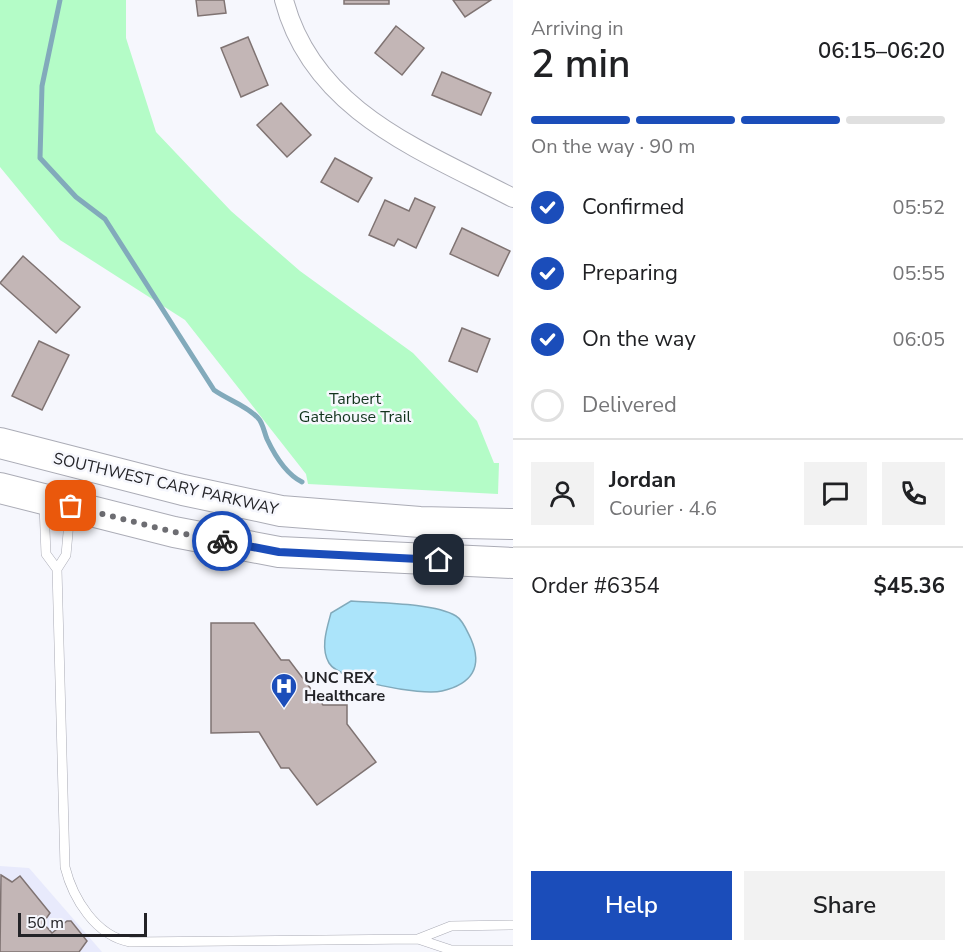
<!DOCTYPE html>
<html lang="en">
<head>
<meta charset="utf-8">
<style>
	:root { --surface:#fff; --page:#f2f2f2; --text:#202124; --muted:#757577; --line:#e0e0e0; --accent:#1b4dba }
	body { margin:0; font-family:"Nunito Sans",sans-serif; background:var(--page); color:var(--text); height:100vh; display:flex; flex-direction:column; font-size:22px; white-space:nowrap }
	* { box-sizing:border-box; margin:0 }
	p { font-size:20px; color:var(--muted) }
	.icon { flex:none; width:33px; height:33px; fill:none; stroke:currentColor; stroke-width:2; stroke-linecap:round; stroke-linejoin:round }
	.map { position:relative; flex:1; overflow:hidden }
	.panel { display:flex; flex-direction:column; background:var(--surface); width:450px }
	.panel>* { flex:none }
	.scale { position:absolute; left:18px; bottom:15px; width:129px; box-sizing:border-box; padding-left:6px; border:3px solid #232327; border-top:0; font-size:16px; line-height:21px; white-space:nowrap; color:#232327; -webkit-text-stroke:4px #f6f7fd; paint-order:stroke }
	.pin { position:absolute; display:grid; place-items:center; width:51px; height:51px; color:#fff; margin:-26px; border-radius:12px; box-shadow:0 3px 9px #0006 }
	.courier { position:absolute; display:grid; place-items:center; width:60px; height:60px; margin:-30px; border:4px solid #1b4dba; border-radius:50%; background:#fff; color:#222; box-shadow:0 2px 8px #0007 }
	.head em { font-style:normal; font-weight:600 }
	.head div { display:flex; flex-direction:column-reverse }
	.head { display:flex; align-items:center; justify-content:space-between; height:102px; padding:0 18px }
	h1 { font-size:39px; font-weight:600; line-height:45px }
	.bar { display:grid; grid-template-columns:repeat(4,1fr); gap:9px 6px; align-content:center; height:72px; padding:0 18px }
	.bar i { height:8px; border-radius:4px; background:var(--line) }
	.bar .current { background:var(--accent) }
	.bar p { grid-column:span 4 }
	.line { display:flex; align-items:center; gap:15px; padding:0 18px; border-top:2px solid var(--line) }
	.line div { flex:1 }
	.round { display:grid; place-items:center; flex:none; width:63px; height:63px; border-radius:0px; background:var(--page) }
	ol { padding:0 18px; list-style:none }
	li { display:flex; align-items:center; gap:18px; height:66px }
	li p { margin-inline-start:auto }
	li .icon { padding:6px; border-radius:50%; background:var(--accent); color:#fff; stroke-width:4 }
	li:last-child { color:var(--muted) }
	li i { width:33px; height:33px; border:3px solid var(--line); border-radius:50% }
	.button { display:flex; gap:12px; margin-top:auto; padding:12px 18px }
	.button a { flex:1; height:69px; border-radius:0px; background:var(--accent); color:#fff; font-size:24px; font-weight:600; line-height:69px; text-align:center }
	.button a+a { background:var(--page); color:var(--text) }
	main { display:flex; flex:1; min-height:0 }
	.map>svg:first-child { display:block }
</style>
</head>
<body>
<main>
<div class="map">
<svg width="513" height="952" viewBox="0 0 513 952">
	<rect width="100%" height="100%" fill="#f6f7fd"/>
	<!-- built -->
	<path fill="#e8eafc" d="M0,866L29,868L102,952H0Z"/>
	<!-- green -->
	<path fill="#b4fcc7" d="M0,0H126V38L156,132L231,211L300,271L413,353L477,421L494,463H499L498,494L308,484L306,474L185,320L60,240L0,167Z"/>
	<!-- water -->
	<path fill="#abe4fa" stroke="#82aabb" stroke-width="1.5" d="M351,601C378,603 434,603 456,616C463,620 467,631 471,639C483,667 472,684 442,691C421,696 340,681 329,663C320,648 327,628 331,613Z"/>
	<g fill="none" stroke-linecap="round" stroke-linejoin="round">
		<!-- stream -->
		<path stroke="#82aabb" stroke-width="5" d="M60,0L42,86L40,158L76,197L105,219L214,390C228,400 246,405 258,418C263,423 264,432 267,439C275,456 286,474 302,482"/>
	</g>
	<!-- building -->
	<path fill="#c3b6b6" stroke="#7f7372" stroke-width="1.5" d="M196,0H224L226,13L198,16Z
		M344,0H389V4H344Z
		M453,0H491L465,17Z
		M396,26L424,48L402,75L375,53Z
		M248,37L268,85L241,97L221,48Z
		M442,72L491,93L481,115L432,95Z
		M281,103L311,135L287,157L257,125Z
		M335,158L372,178L358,202L321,182Z
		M415,198L435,207L416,248L398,239L394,246L369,235L385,200L409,211Z
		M462,228L510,251L498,276L450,254Z
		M23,256L80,307L56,333L0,283Z
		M462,328L490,339L477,372L449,361Z
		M39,341L69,355L42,410L12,396Z
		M211,623H254L281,660H289L323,705H347V724L376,762L317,805L289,768H281L259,732L211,733Z
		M1,875L12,882L20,876L50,913L43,923L52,933L67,921H71L87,941L79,952H0Z"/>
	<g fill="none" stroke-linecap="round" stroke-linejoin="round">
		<!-- lane casing -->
		<g stroke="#abacb6" stroke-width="10">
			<path id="lane" d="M44,505L46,554L57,569L65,867C73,899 96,936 130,942L418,939L451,950H513
				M57,569L66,555L70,511
				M418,939L451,926L513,925"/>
		</g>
		<!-- street casing -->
		<g stroke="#abacb6" stroke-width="20">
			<path id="street" d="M284,0C313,111 421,150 513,198"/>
		</g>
		<!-- primary casing -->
		<g stroke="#abacb6" stroke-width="32">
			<path id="primary" d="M0,443L183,490L281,511L420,522L513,524
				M0,488L174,532L279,552L513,563"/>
		</g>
		<!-- lane -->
		<use href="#lane" stroke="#fff" stroke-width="9"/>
		<!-- street -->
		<use href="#street" stroke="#fff" stroke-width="18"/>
		<!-- primary -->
		<use href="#primary" stroke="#fff" stroke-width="30"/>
	</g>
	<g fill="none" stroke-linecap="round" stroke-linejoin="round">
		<!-- done -->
		<path stroke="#6d6d72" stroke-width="6" stroke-dasharray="0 10.8" d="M71,506L174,532L222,541"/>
		<!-- route -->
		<path stroke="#1b4dba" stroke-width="8" d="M222,541L279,552L439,560"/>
	</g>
	<!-- icons -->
	<defs>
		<g id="hospital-pin" transform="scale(1.35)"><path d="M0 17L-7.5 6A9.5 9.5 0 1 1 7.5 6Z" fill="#1b4dba" stroke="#f6f7fd"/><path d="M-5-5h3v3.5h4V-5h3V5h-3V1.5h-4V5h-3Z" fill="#fff"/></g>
	</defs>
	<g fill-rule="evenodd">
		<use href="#hospital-pin" x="284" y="686"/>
	</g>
	<g text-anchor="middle" stroke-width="5" stroke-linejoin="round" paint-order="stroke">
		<!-- park labels -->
		<g font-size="16" fill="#12331d" stroke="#f6f7fd">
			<text x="355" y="404">Tarbert<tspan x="355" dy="18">Gatehouse Trail</tspan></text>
		</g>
		<!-- street labels -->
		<g font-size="16" fill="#232327" stroke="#f6f7fd">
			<text transform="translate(166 483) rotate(13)" y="6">SOUTHWEST CARY PARKWAY</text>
		</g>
		<!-- poi labels -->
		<g font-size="16" font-weight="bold" fill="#232327" stroke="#f6f7fd" text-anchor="start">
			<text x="304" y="683">UNC REX<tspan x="304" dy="18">Healthcare</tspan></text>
		</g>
	</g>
</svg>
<div class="scale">50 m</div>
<div class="pin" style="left:71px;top:506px;background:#ea580c"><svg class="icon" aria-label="bag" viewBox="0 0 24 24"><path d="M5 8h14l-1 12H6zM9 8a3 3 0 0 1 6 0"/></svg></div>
<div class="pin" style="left:439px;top:560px;background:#1f2937"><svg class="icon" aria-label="home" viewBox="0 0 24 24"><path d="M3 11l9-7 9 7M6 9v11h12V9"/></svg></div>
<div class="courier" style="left:222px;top:541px"><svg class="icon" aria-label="bike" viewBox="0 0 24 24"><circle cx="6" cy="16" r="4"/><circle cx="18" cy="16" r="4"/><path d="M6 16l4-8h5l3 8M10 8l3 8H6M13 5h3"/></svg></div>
</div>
<section class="panel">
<div class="head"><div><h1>2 min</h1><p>Arriving in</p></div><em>06:15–06:20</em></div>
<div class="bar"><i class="current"></i><i class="current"></i><i class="current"></i><i></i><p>On the way · 90 m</p></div>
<ol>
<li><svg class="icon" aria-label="check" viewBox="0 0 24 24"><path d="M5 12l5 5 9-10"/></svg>Confirmed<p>05:52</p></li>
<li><svg class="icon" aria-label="check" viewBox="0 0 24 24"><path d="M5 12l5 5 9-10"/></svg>Preparing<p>05:55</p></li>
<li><svg class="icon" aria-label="check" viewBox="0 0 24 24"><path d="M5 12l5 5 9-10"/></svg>On the way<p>06:05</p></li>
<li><i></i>Delivered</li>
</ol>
<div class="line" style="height:108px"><a class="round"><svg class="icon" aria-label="person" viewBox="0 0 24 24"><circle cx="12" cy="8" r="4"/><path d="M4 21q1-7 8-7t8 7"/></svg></a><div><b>Jordan</b><p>Courier · 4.6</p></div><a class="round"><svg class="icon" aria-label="chat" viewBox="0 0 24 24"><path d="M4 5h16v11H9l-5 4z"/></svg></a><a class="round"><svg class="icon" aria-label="phone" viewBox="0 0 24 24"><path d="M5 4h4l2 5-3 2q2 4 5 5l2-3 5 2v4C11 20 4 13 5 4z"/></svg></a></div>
<div class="line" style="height:78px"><div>Order #6354</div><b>$45.36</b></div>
<div class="button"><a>Help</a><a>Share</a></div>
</section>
</main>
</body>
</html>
